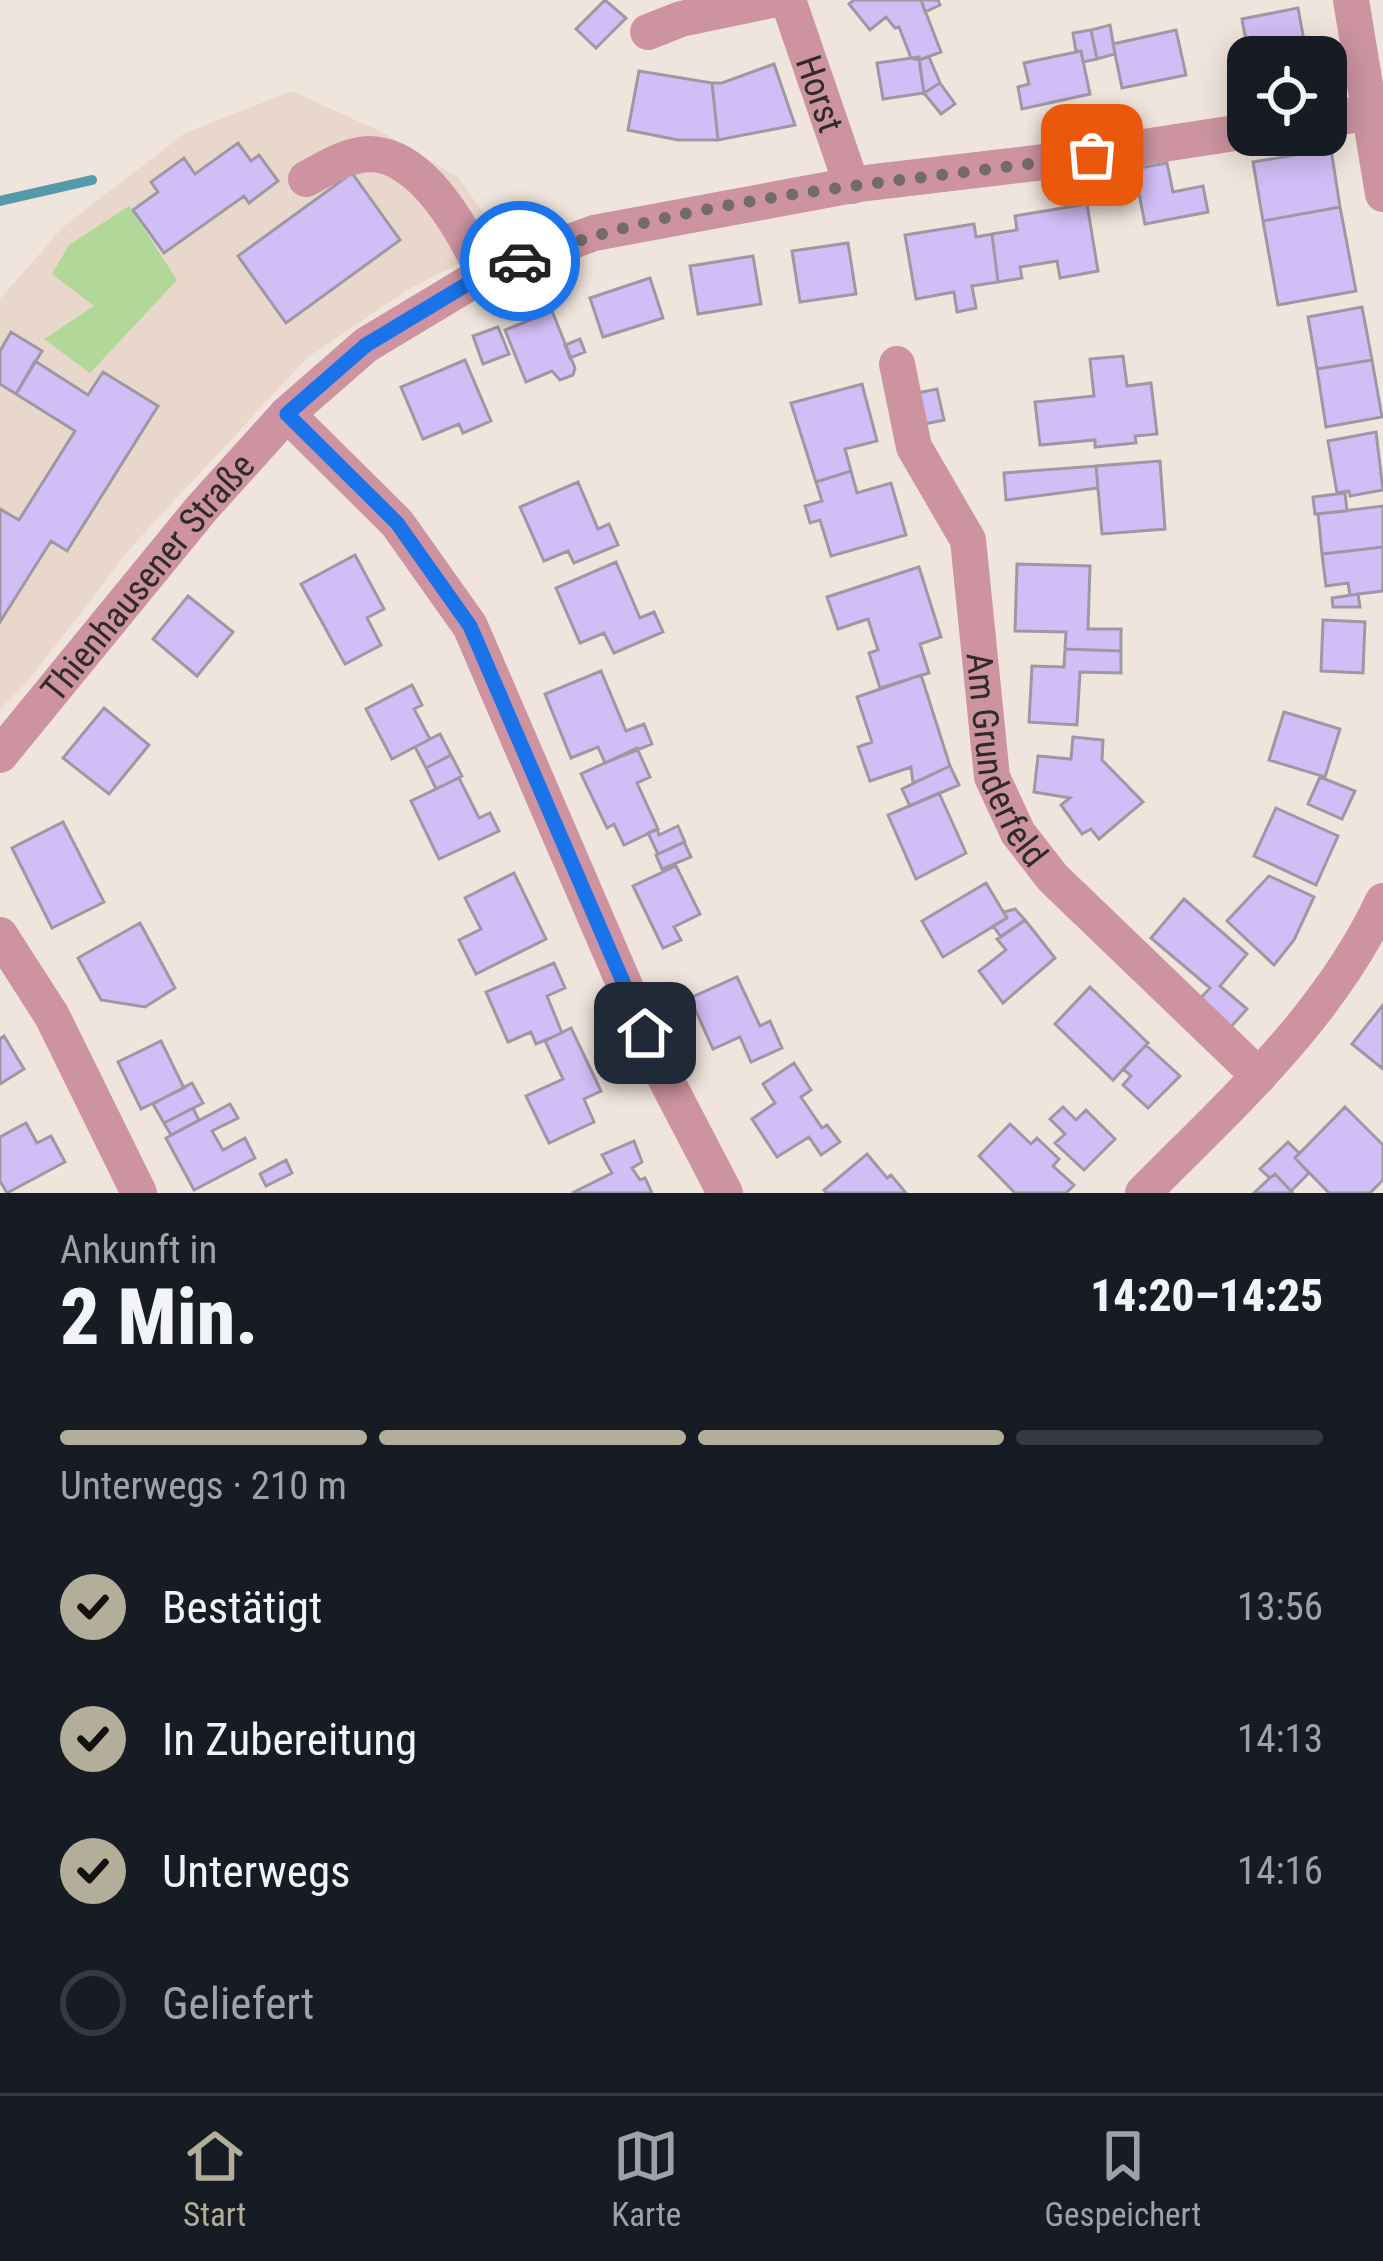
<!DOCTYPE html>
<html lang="de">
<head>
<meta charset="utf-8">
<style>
	:root { --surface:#171b24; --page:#20242c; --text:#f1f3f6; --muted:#9ea1a6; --line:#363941; --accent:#b3ae99 }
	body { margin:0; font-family:"Roboto Condensed",sans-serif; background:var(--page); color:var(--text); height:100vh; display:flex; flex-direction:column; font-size:45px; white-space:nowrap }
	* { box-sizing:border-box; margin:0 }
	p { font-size:39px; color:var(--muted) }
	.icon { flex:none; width:66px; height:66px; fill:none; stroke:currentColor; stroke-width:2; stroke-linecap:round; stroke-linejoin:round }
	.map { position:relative; height:1193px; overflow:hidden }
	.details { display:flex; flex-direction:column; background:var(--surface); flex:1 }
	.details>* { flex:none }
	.fabs { position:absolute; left:1227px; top:36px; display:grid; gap:24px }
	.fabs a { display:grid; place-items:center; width:120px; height:120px; border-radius:24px; background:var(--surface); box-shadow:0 6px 30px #0003; font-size:60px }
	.pin { position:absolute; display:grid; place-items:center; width:102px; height:102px; color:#fff; margin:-51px; border-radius:24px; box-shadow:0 6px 18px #0006 }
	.courier { position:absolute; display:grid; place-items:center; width:120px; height:120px; margin:-60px; border:9px solid #1a73e8; border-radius:50%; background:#fff; color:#222; box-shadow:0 3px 15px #0007 }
	.headline em { font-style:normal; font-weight:800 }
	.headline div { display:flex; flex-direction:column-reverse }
	.headline { display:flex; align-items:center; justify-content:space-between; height:204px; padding:0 60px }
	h1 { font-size:78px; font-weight:800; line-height:90px }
	.bar { display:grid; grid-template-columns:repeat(4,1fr); gap:18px 12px; align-content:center; height:144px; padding:0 60px }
	.bar i { height:15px; border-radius:9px; background:var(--line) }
	.bar .active { background:var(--accent) }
	.bar p { grid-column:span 4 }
	ol { padding:0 60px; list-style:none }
	li { display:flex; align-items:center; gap:36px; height:132px }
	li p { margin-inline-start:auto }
	li .icon { padding:12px; border-radius:50%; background:var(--accent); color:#111; stroke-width:4 }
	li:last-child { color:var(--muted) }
	li i { width:66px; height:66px; border:6px solid var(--line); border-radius:50% }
	.tab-bar { display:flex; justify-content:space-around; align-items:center; height:168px; border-top:3px solid var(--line); background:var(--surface); font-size:33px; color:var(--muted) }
	.tab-bar a { display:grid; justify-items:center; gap:6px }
	.tab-bar .active { color:var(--accent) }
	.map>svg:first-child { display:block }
</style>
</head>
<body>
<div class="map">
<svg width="1383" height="1193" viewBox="0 0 1383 1193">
	<rect width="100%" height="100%" fill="#f0e5dc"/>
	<!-- built -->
	<path fill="#e9d7cb" d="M292,91L384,133L458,177L503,241L411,288L308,357L134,544L28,681L0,709V299L63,227L185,133Z"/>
	<!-- green -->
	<path fill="#b1d899" d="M129,206L177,280L90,373L44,339L94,306L52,274L69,245Z"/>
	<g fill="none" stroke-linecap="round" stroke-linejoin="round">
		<!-- stream -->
		<path stroke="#539aaa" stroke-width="10" d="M0,201L92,180"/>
	</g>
	<!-- building -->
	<path fill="#d2bef6" stroke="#9c98a4" stroke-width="3" d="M605,0L626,18L596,48L576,29Z
		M854,0H921L941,52L919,60L911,58L899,27L895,28L886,17L870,30L849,4Z
		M921,0H938L940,5L925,12Z
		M1298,8L1307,57H1249L1242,19Z
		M1110,25L1115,54L1097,59L1091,30Z
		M1091,30L1097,59L1083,62L1081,51L1076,52L1073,33Z
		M1176,30L1186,75L1122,88L1113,44Z
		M1081,51L1090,94L1022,109L1018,87L1029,84L1024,63Z
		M919,57L924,93L883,99L877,63Z
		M929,57L940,83L924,93L919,60Z
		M774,64L795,125L718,140L712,83H722Z
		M639,71L712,83L718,140H678L628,130Z
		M940,83L955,104L941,114L924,93Z
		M238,143L251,161L259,155L278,181L249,203L244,196L164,253L133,210L158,192L151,182L184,158L195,174Z
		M1331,149L1340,207L1263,221L1253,162Z
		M1167,163L1173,192L1203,186L1208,212L1145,224L1134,169Z
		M352,173L400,240L286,323L238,256Z
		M1087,204L1098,271L1060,278L1057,261L1020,267L1022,278L998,282L992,234L1017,230L1015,216Z
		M1340,207L1356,291L1278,305L1263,221Z
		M974,224L976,237L992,234L998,282L972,286L976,308L957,312L954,292L916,299L905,235Z
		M848,243L856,294L800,302L792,251Z
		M753,256L761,304L698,314L690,266Z
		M650,278L663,318L603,337L590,298Z
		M1362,307L1372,360L1317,369L1308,317Z
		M552,311L575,368L573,375L560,380L552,371L526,382L505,330Z
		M498,327L509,354L483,364L473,336Z
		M11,332L42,351L16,394L0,384V351Z
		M580,339L585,352L570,358L565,345Z
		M1123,356L1127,386L1151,383L1157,434L1135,436L1136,443L1095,447V440L1040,445L1035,402L1094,396L1090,359Z
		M465,360L491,421L463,433L459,424L423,439L401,387Z
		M1372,360L1382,417L1326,427L1317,369Z
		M35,361L88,395L103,372L158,406L67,551L51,541L0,622V509L19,520L75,431L16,394Z
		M862,384L877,441L845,449L851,471L816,482L791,403Z
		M937,389L944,420L920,425L913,394Z
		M1376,432L1383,490L1350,496L1349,491L1337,493L1328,441Z
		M1160,461L1165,529L1102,534L1096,466Z
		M1096,466L1098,488L1006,500L1004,473Z
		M851,471L857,493L891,483L906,535L831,556L820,520L810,523L805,506L822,501L816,482Z
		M578,482L598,529L609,524L618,545L574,563L568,551L544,561L520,507Z
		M1345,493L1347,511L1315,514L1313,497Z
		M1383,506V547L1322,554L1318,514Z
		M1383,547V591L1350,595L1348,583L1326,586L1322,554Z
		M355,555L384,609L367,618L381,645L345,664L301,584Z
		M616,562L640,618L654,612L663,632L614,653L604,633L580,643L556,588Z
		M1017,564L1090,566L1088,629H1121V651L1065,649L1066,632L1015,631Z
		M919,567L941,637L920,644L929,673L880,688L869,653L878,650L868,619L838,629L827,597Z
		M1358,594L1360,607H1333L1332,598Z
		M188,596L233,632L197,676L153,639Z
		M1323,620L1365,622L1363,673L1321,671Z
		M1065,649L1121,651V673L1080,672L1077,725L1029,722L1032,666L1064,667Z
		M601,671L626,731L644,724L652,744L605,763L598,747L571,758L545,694Z
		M921,675L950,766L913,783L911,767L870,781L858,747L872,742L857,697Z
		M412,685L422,705L414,709L430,739L392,759L366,709Z
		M104,708L149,745L109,794L63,758Z
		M1284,712L1340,729L1325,777L1269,760Z
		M440,734L451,755L426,768L415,747Z
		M1073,737L1103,740L1102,760L1143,802L1099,839L1091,829L1082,834L1061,805L1070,798L1034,792L1038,756L1071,759Z
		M637,748L650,777L637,783L658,829L624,845L614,824L607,828L581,774Z
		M451,755L462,776L436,789L426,768Z
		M950,766L959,785L910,806L902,789Z
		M1320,777L1355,791L1342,819L1308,804Z
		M459,778L479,818L490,813L499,831L439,859L411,801Z
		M939,793L966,853L916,879L888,815Z
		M1276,808L1338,836L1316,885L1254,856Z
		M63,822L104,902L52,928L12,848Z
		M678,826L685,842L658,854L648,833L657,829L659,835Z
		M684,842L691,857L662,869L656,855Z
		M676,866L700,914L674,927L681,940L663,948L633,886Z
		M514,873L546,939L476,974L459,940L481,929L465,898Z
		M1269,876L1314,897L1294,940L1274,965L1227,921Z
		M986,883L1007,918L943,957L922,921Z
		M1184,899L1247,954L1220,986L1247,1009L1229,1029L1197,1002L1210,988L1151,938Z
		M1015,909L1025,920L1001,937L993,926L1007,918L1004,912Z
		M1025,920L1055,958L1003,1003L979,971L1006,950L997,939Z
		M140,923L175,988L145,1007L101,1000L78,958Z
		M554,963L565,988L547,996L562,1033L536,1044L531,1032L508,1042L486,992Z
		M737,977L760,1026L770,1021L782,1048L751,1062L740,1037L713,1049L690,998Z
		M1090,987L1148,1043L1113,1080L1055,1024Z
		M1383,1005V1069L1352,1044Z
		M571,1028L601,1091L584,1099L594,1122L549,1143L526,1096L563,1079L545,1041Z
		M4,1036L24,1069L0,1084V1039Z
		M161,1041L184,1088L141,1109L118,1062Z
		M1146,1045L1180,1076L1148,1108L1123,1085L1131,1076L1123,1069Z
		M794,1063L811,1090L801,1097L822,1128L827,1125L840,1142L821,1155L809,1137L777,1157L752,1119L775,1103L763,1084Z
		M192,1083L203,1103L164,1123L153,1104Z
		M230,1104L238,1118L212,1131L223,1150L245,1138L255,1158L194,1190L166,1138Z
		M1063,1107L1076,1120L1086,1110L1115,1139L1084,1170L1055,1143L1065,1134L1050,1119Z
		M1345,1107L1383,1145V1180L1370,1193H1329L1295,1158Z
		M193,1108L199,1120L171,1135L164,1123Z
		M26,1123L37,1143L51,1136L65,1162L7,1193L0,1181V1137Z
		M1010,1124L1031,1144L1037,1138L1059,1159L1053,1166L1074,1185L1066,1193H1015L979,1156Z
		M634,1141L642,1162L632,1168L640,1180L645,1178L652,1193H572L612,1173L602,1155Z
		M1288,1142L1299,1153L1295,1158L1309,1173L1291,1191L1275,1174L1270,1178L1260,1169Z
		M867,1154L887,1178L891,1175L906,1193H827L824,1190Z
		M286,1160L292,1173L266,1186L260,1174Z
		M1275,1174L1293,1193H1254L1270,1178Z"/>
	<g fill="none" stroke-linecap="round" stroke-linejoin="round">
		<!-- minor -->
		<g stroke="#cd93a0" stroke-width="36">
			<path id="s1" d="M788,0L852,186"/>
			<path d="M1351,0L1383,194"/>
			<path d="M648,32L681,19L772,0"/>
			<path d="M1326,119L1383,111"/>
			<path d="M306,179C325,169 346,155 369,154C423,154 465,233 484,274"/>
			<path id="s2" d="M897,364L914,447L968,540L992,777L1018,833L1053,878L1259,1076"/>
			<path d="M287,414L397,523L470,626L662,1072L725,1193"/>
			<path id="s3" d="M0,755L202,508L287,414L366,345L484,274L594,233L858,184L1053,161L1248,131"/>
			<path d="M0,935L52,1016L139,1193"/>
			<path d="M1143,1193C1232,1103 1328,1018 1383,901"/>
		</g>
	</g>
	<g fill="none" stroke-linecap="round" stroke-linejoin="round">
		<!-- done -->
		<path stroke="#736c66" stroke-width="12" stroke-dasharray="0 21.6" d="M520,261C701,192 902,184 1092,155"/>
		<!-- route -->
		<path stroke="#1a73e8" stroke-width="15" d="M520,261L484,274L366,345L287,414L397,523L470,626L645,1033"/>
	</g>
	<g text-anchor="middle" stroke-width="12" stroke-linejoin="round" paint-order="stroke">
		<!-- street labels -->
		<g font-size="36" fill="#2f2b27" stroke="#fef2e9">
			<text dy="13" stroke="none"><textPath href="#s1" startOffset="99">Horst</textPath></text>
			<text dy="13" stroke="none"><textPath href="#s3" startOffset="231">Thienhausener Straße</textPath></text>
			<text dy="13" stroke="none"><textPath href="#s2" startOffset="417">Am Grunderfeld</textPath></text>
		</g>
	</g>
</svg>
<div class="fabs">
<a><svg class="icon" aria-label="locate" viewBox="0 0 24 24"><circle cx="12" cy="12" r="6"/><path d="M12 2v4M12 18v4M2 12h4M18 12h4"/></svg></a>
</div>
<div class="pin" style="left:1092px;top:155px;background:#ea580c"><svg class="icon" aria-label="bag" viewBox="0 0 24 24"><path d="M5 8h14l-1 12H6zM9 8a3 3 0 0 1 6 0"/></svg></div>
<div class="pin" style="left:645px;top:1033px;background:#1f2937"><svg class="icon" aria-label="home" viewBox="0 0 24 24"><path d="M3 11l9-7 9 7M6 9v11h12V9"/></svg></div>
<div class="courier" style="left:520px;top:261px"><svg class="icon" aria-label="car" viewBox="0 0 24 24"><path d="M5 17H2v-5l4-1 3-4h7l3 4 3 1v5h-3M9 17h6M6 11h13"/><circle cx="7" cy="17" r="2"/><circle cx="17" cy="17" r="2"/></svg></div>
</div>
<section class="details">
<div class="headline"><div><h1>2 Min.</h1><p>Ankunft in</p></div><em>14:20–14:25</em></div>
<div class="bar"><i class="active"></i><i class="active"></i><i class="active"></i><i></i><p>Unterwegs · 210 m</p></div>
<ol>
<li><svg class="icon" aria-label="check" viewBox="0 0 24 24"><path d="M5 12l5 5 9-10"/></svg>Bestätigt<p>13:56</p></li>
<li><svg class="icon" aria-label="check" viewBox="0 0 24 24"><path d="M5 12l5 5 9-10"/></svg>In Zubereitung<p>14:13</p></li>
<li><svg class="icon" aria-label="check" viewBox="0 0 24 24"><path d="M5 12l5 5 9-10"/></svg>Unterwegs<p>14:16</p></li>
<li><i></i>Geliefert</li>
</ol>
</section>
<nav class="tab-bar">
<a class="active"><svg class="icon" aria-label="home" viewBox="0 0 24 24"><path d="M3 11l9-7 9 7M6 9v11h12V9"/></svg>Start</a>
<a><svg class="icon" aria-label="map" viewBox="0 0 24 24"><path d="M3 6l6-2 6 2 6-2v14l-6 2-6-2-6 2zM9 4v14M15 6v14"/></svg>Karte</a>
<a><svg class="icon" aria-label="saved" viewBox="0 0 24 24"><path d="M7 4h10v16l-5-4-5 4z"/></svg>Gespeichert</a>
</nav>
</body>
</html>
